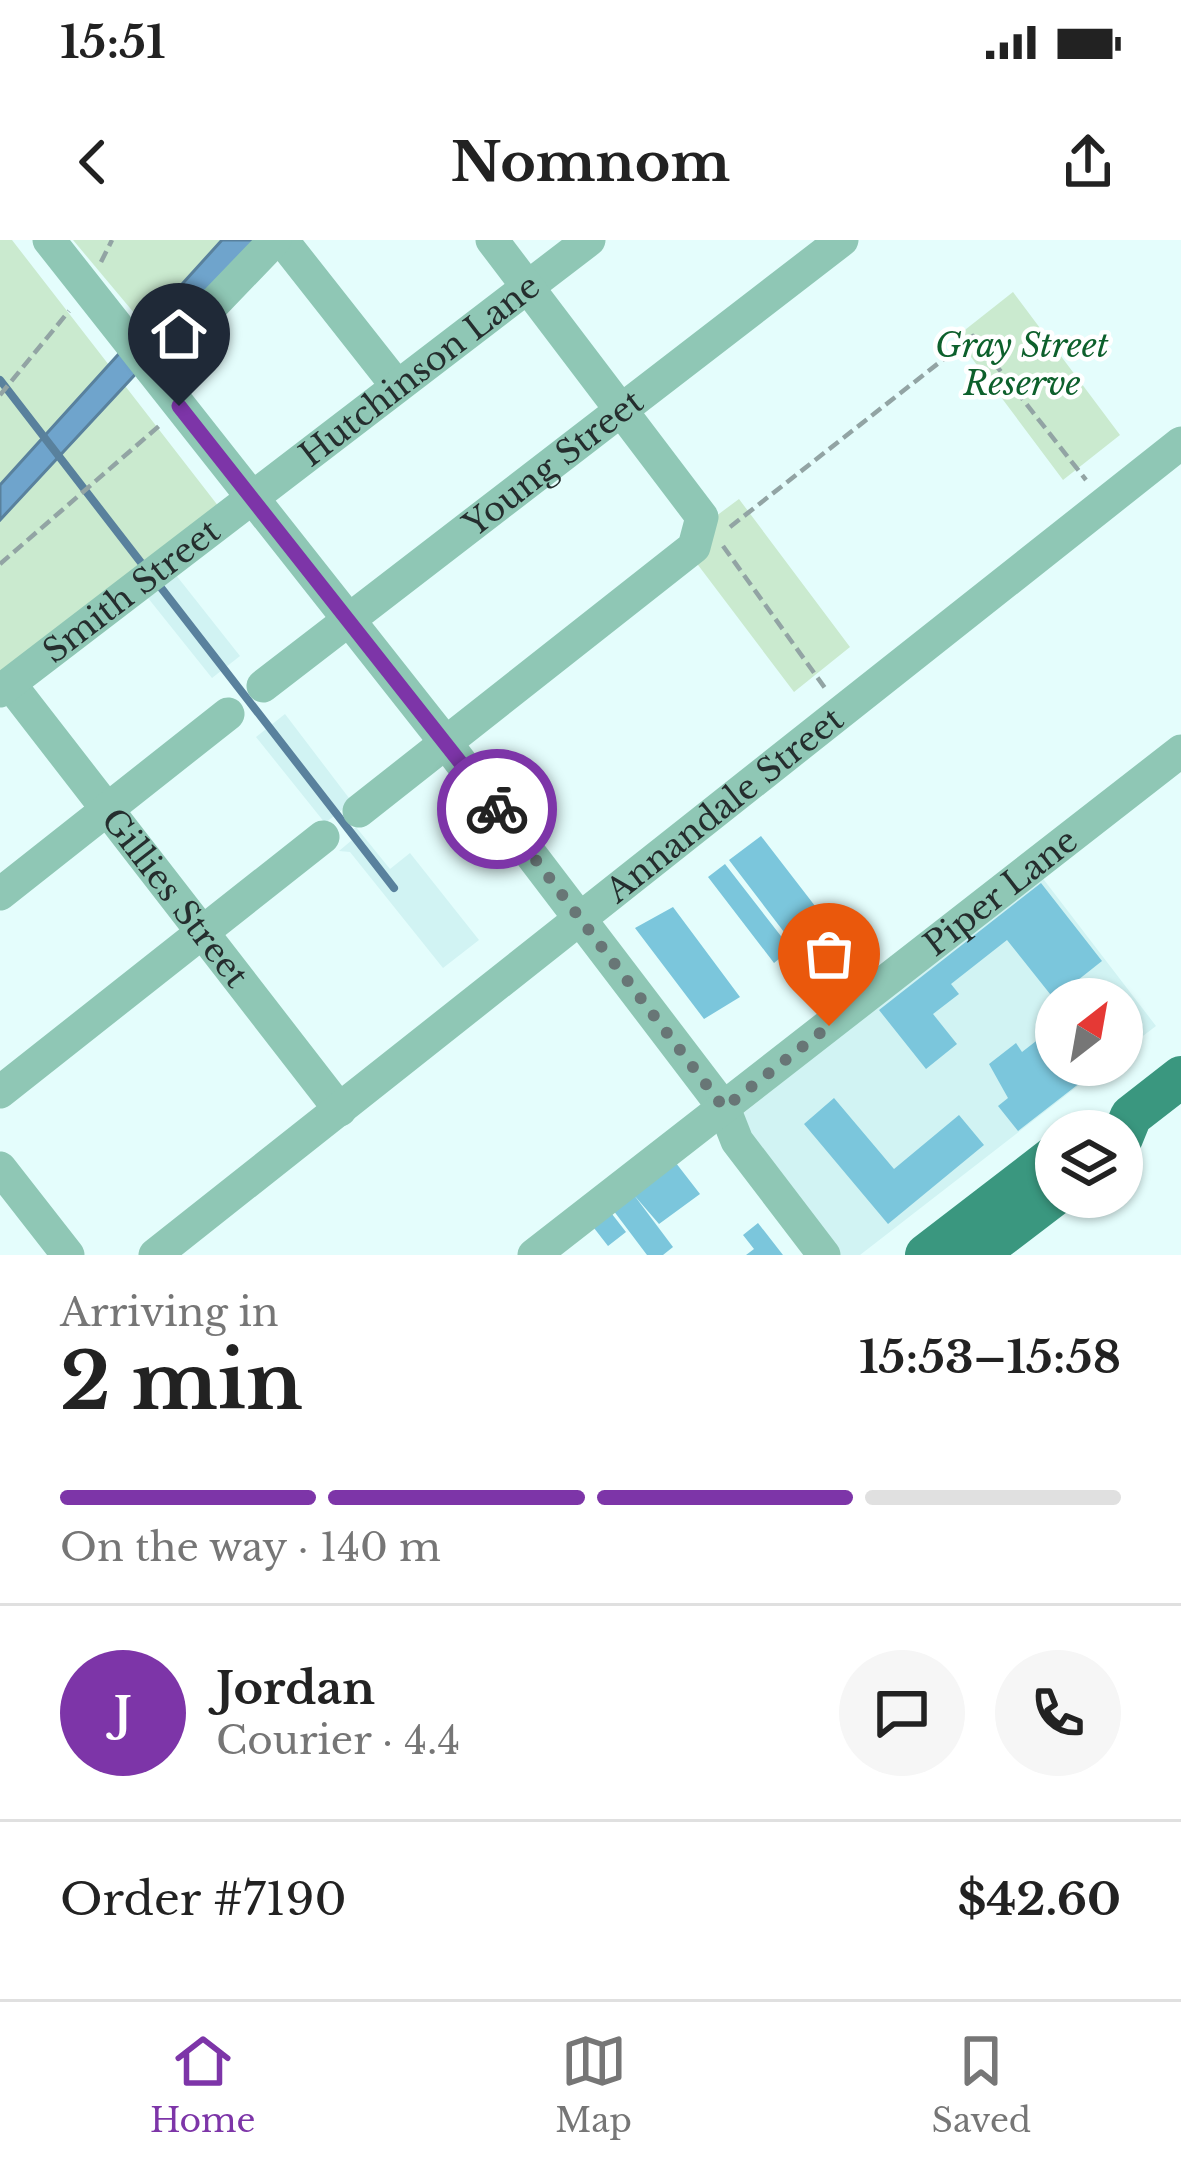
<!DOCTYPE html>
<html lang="en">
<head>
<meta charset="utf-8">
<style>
	:root { --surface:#fff; --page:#f6f6f6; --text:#222; --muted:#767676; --line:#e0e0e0; --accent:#7d35a8 }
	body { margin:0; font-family:"Libre Baskerville",serif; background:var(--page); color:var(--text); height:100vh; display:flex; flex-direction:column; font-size:45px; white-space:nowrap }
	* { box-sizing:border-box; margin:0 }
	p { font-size:39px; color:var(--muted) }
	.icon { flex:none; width:66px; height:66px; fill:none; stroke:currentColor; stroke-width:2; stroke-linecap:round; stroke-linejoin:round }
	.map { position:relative; height:1015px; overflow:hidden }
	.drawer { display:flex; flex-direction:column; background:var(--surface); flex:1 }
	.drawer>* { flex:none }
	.needle { width:78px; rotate:31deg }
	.fabs { position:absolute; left:1035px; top:738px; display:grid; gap:24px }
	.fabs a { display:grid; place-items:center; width:108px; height:108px; border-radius:50%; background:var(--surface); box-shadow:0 3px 9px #0004; font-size:60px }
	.pin { position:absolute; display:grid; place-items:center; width:102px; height:102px; color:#fff; margin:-123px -51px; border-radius:50% 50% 50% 0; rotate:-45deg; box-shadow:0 0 12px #0007 }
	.pin .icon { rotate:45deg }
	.courier { position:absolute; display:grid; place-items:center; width:120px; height:120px; margin:-60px; border:9px solid #7d35a8; border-radius:50%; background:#fff; color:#222; box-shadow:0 3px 15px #0007 }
	.summary em { font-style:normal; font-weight:700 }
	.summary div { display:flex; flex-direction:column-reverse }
	.summary { display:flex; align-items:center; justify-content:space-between; height:204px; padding:0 60px }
	h1 { font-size:78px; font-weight:700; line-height:90px }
	.bar { display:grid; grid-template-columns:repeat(4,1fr); gap:18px 12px; align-content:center; height:144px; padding:0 60px }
	.bar i { height:15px; border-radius:9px; background:var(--line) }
	.bar .active { background:var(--accent) }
	.bar p { grid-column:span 4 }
	.line { display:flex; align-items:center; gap:30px; padding:0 60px; border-top:3px solid var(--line) }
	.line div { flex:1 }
	.round { display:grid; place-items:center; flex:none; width:126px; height:126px; border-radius:63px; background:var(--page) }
	.status { display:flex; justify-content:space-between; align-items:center; height:84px; padding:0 60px; background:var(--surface); direction:ltr }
	.status svg { height:33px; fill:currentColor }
	header { display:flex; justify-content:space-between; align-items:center; height:156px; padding:0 60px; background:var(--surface); font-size:54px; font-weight:700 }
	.dock { display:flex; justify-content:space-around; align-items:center; height:168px; border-top:3px solid var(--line); background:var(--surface); font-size:33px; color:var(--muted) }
	.dock a { display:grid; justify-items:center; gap:6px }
	.dock .active { color:var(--accent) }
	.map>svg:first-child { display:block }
</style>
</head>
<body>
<div class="status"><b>15:51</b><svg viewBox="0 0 49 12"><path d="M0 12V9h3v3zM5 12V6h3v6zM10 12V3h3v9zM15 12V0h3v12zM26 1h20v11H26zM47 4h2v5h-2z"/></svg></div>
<header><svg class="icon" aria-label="back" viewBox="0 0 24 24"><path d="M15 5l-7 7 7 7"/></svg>Nomnom<svg class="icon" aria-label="share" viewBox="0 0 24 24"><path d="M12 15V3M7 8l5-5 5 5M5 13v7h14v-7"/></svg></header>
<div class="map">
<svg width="1181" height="1015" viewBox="0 0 1181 1015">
	<rect width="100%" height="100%" fill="#e4fdfc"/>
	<!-- built -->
	<path fill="#d1f3f3" d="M172,330L240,416L212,438L144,353Z
		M285,474L352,562L325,583L256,497Z
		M356,587L390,629L410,613L479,700L443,728L350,612L339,611L352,600L348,593Z
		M1041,636L1156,786L1122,812V759H1056V825H1105L860,1015H834L777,941L741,875Z"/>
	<!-- green -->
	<path fill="#caeacf" d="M0,0H12L226,276L0,455Z
		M73,0H222L145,86Z
		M1013,52L1120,195L1063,240L956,97Z
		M739,259L850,407L794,452L695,321L708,282Z"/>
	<!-- water -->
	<path fill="#6fa4cc" stroke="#59819d" stroke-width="3" d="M222,0H260L0,280V245Z"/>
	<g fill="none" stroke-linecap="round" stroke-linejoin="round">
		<!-- stream -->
		<path stroke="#59819d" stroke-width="8" d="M0,140L146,329
			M155,340L394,648"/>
	</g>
	<!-- building -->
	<path fill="#7bc6dc" d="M761,596L832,688L800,713L729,620Z
		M725,624L791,709L774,723L708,637Z
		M1041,643L1102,721L1054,759L1007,700L951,744L959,754L933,774L957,804L926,829L879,770Z
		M673,667L740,757L704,779L635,688Z
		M1049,791L1056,800V825H1103L1018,891L998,866L1008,858L989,824L1016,803L1022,812Z
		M834,858L894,929L959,875L984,905L888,984L804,884Z
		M669,914L700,954L659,984L634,955L673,1007L663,1015H647L607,962Z
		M605,965L626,992L608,1006L587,979Z
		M758,983L783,1015H746L754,1009L743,995Z"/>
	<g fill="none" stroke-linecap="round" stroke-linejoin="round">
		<!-- path -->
		<path stroke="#92a4a4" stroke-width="4.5" stroke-dasharray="12 6" stroke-linecap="butt" d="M101,22L112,0
			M0,155L69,71
			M730,287L973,96L1086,240
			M723,306L825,448
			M0,324L159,186"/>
		<!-- minor -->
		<g stroke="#8fc7b5" stroke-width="33">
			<path d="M49,0L446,503L724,868L737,901L824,1015"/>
			<path d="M282,0L397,146"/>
			<path d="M151,129L275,0"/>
			<path id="s1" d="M10,444L340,870"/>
			<path id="s2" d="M263,446L842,0"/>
			<path id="s3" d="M0,451L589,0"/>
			<path d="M359,571L694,307L702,277L492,0"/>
			<path d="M0,654L228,474"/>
			<path d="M0,852L323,597"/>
			<path d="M0,928L68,1015"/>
			<path id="s4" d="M155,1015L1181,203"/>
			<path id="s5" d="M534,1015L1181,511"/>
		</g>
		<!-- major -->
		<path stroke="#3a977f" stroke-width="42" d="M1122,898L1131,876L1181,837
			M926,1015L1056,915
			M976,1015L1056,954"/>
	</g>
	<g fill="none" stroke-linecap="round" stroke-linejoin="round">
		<!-- done -->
		<path stroke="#687676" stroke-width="12" stroke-dasharray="0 21.6" d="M497,569L724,868L829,786"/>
		<!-- route -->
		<path stroke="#7d35a8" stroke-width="15" d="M179,166L497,569"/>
	</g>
	<g text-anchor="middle" stroke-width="9" stroke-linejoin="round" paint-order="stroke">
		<!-- park labels -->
		<g font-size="33" font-style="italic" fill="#0d602c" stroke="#fff">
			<text x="1022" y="117">Gray Street<tspan x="1022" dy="38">Reserve</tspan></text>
		</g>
		<!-- street labels -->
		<g font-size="33" fill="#252e2e" stroke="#fff">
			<text dy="12" stroke="none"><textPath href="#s3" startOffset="528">Hutchinson Lane</textPath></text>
			<text dy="12" stroke="none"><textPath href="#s2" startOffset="366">Young Street</textPath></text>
			<text dy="12" stroke="none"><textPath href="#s3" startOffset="165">Smith Street</textPath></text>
			<text dy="12" stroke="none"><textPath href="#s4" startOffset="726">Annandale Street</textPath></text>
			<text dy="12" stroke="none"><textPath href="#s5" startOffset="591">Piper Lane</textPath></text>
			<text dy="12" stroke="none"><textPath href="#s1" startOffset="270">Gillies Street</textPath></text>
		</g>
	</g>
</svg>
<div class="fabs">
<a><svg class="needle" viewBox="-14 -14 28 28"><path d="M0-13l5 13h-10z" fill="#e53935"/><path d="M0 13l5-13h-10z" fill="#767676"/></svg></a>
<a><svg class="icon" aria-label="layers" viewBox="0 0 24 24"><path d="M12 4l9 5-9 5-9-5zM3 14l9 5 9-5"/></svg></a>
</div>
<div class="pin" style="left:829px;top:786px;background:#ea580c"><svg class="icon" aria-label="bag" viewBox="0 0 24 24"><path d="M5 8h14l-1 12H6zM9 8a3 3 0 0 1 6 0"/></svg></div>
<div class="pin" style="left:179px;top:166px;background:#1f2937"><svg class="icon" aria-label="home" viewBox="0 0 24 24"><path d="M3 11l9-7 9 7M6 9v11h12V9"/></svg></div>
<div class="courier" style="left:497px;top:569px"><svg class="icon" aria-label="bike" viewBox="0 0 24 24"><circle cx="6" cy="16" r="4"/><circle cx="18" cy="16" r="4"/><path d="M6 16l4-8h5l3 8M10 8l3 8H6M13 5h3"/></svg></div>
</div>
<section class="drawer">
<div class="summary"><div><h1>2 min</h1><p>Arriving in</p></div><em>15:53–15:58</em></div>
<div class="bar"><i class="active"></i><i class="active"></i><i class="active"></i><i></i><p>On the way · 140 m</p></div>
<div class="line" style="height:216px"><b class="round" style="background:var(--accent);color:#fff">J</b><div><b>Jordan</b><p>Courier · 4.4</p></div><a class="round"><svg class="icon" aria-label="chat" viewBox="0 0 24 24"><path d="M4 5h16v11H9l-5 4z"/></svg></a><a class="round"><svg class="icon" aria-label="phone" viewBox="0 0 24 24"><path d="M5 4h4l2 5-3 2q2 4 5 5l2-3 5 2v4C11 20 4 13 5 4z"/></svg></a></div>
<div class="line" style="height:156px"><div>Order #7190</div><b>$42.60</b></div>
</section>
<nav class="dock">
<a class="active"><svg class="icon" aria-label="home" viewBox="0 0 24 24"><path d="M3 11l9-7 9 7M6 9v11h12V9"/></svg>Home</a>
<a><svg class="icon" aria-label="map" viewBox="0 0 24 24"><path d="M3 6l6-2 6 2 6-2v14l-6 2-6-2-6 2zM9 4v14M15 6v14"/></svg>Map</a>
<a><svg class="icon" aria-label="saved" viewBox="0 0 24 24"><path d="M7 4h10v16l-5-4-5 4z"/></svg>Saved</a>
</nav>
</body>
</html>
